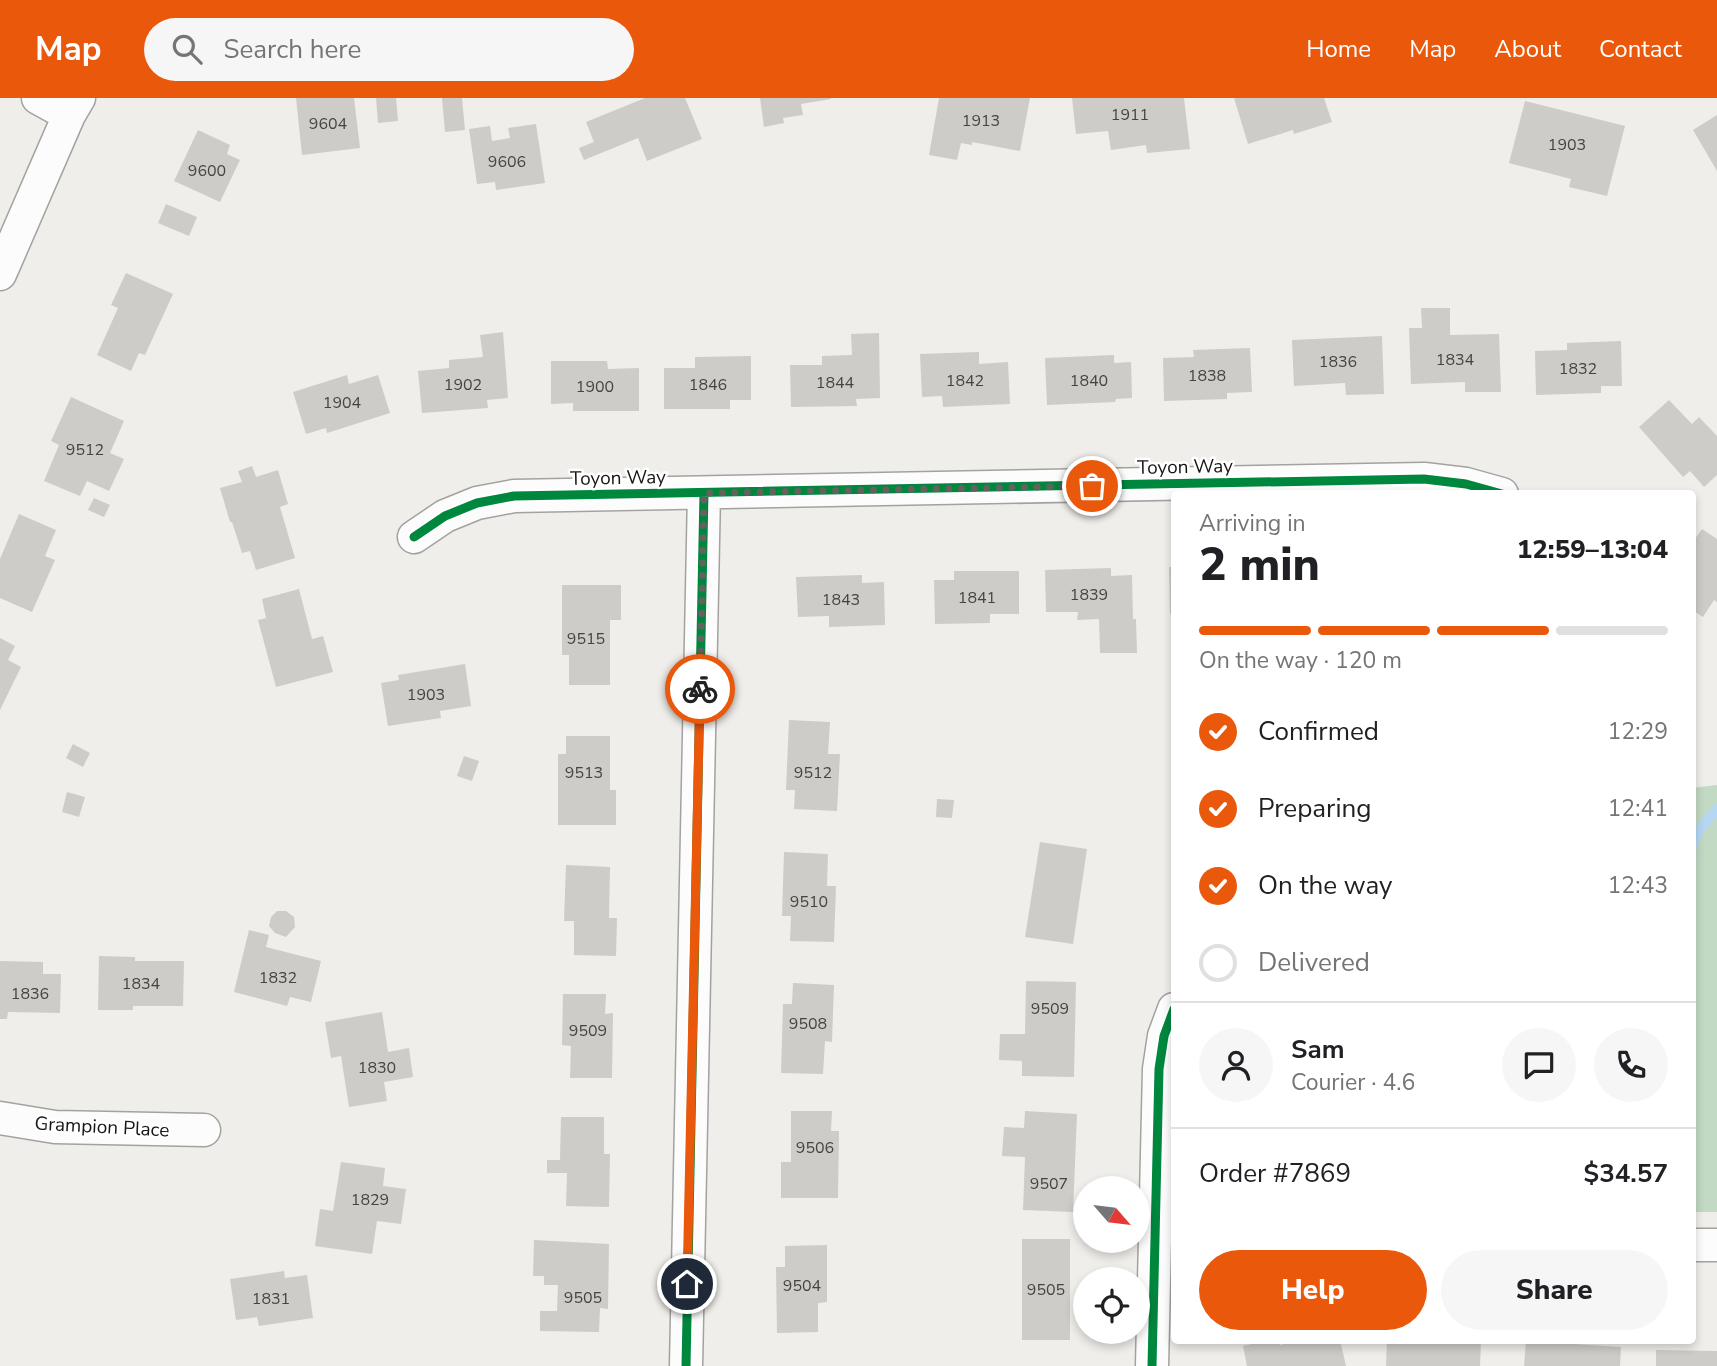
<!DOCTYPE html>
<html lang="en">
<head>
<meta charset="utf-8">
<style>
	:root { --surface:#fff; --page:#f6f6f6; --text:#202124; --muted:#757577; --line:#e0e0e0; --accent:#ea580c }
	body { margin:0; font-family:"Nunito Sans",sans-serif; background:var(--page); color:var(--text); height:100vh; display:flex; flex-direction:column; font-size:26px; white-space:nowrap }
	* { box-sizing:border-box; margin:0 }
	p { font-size:23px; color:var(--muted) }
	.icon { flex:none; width:38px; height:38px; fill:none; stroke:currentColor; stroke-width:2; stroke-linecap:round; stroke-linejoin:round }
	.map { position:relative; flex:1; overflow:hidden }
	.sheet { position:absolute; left:1171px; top:392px; width:525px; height:854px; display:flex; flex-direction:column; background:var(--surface); border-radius:7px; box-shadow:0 4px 10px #0003 }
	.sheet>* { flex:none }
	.needle { width:46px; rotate:118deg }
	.fabs { position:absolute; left:1073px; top:1078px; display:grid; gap:14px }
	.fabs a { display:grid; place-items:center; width:77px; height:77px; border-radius:50%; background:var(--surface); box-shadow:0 4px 10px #0003; font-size:35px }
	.pin { position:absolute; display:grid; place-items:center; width:60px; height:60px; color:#fff; margin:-30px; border:4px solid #fff; border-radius:50%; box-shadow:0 2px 7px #0007 }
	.courier { position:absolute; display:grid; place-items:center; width:70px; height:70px; margin:-35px; border:5px solid #ea580c; border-radius:50%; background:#fff; color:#222; box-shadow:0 2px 9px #0007 }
	.head em { font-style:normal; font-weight:800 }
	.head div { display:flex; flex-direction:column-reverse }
	.head { display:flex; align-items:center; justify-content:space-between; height:119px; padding:0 28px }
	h1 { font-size:46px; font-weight:800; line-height:52px }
	.bar { display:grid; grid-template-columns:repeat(4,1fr); gap:10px 7px; align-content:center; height:84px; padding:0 28px }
	.bar i { height:9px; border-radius:5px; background:var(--line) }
	.bar .selected { background:var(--accent) }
	.bar p { grid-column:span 4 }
	.line { display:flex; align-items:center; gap:18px; padding:0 28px; border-top:2px solid var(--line) }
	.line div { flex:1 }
	.round { display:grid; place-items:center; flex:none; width:74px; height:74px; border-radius:37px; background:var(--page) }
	ol { padding:0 28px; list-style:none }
	li { display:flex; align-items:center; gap:21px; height:77px }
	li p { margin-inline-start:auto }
	li .icon { padding:7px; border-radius:50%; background:var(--accent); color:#fff; stroke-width:4 }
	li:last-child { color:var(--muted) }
	li i { width:38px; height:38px; border:4px solid var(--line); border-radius:50% }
	.primary-button { display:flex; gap:14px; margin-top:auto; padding:14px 28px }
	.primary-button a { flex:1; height:80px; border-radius:42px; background:var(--accent); color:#fff; font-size:28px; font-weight:800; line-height:80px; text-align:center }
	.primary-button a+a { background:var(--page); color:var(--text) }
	header { display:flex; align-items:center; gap:42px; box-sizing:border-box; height:98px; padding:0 35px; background:var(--accent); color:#fff }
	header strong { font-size:33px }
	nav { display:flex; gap:38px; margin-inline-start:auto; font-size:24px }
	.search { width:490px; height:63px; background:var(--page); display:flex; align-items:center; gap:18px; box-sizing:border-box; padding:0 24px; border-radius:38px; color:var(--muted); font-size:26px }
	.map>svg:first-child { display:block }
</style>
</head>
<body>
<header>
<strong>Map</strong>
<div class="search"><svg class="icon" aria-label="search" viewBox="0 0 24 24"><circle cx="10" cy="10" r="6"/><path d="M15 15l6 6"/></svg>Search here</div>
<nav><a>Home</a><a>Map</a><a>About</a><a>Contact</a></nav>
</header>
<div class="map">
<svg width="1717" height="1268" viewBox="0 0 1717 1268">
	<rect width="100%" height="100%" fill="#efeeea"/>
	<!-- green -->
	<path fill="#c2d9c4" d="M1717,687V1114H1692V690Z"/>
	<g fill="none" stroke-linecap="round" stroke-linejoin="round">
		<!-- stream -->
		<path stroke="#b5d7f4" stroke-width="10" d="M1692,749L1699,732L1717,711"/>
	</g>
	<!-- building -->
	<path fill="#cdccc9" d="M296,0H354L360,50L302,57Z
		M376,0H396L398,23L378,25Z
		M442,0H462L465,32L445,34Z
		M645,0H685L702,41L647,63L638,40L584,62L579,50L594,44L586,24Z
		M760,0H831V1L801,6L803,17L783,20L784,25L764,29Z
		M939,0H1030L1020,53L972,44V47L961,45L957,62L929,57Z
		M1072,0H1184L1190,51L1147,55L1146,47L1111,52L1108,33L1076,36Z
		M1234,0H1324L1332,24L1294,36L1293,32L1248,46Z
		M1525,3L1625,28L1607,98L1569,89L1571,81L1509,65Z
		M1717,17V73L1693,32Z
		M536,26L545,85L496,92L495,84L477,86L469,31L490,28L492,43L510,40L508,30Z
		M198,32L230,47L227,56L240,62L220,104L174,83Z
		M166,106L197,119L189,138L158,125Z
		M126,175L173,196L145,257L139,255L131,273L97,257L118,210L111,207Z
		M1421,210H1450V237L1499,236L1501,294H1465V284L1411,286L1409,230H1422Z
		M503,234L508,300L487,302L488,310L422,315L418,273L449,270V262L483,259L480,237Z
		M879,235L880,300L856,301L857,308L791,309L790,267H822V258L852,257L851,236Z
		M1382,238L1384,296L1346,297L1345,285L1294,288L1292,242Z
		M1621,243L1622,288H1601V295L1536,297L1535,253L1567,252V245Z
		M1250,250L1252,294L1227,295V301L1164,303L1163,260L1194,259L1193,252Z
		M979,254V266L1008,264L1010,306L943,309L942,298L922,299L920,256Z
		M1114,257V265L1131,264L1132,300L1116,301L1115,304L1047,307L1045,260Z
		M751,258V302H730V311H664V270H695V259Z
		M551,263H607L608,271L639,270V313H573V305L551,306Z
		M347,277L349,286L378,277L390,315L327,335L326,330L306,336L293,294Z
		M71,299L124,323L110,355L124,361L109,393L87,383L80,398L44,383L59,347L51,343Z
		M1669,302L1692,326L1699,319L1717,338V377L1704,389L1690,373L1683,379L1639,329Z
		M252,368L256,379L278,372L288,406L280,409L295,460L256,472L250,453L242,455L232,424H230L220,390L242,384L238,373Z
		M94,400L110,407L104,419L88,412Z
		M19,416L56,432L45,458L55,462L32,514L0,500V461Z
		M1702,431L1717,441V504L1714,502L1703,519L1692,512V445Z
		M1169,469H1174V516H1170Z
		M1111,470V478L1132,477L1133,521H1136L1137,555H1100L1099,521L1077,522L1078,514H1046L1045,472Z
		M954,473H1019V516H990V525L935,526L934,482H954Z
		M862,477V485L884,484L885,527L829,529V518L798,519L796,479Z
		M562,487H621V522H610V587H569V557H562Z
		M299,491L312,541L323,538L333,574L276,589L258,522L266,520L262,501Z
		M0,540L15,548L8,562L21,569L0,612Z
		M465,566L471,608L440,613L441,620L388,628L381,585L399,582L398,577Z
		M789,622L830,624L828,656H840L837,713L794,711L795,692H786Z
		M566,638H610V692H616V727H558V656H566Z
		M73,646L90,655L83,669L66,660Z
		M464,658L479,663L472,683L457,678Z
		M67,694L85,699L79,719L62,714Z
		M937,701L954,702L952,720L936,719Z
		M1040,744L1087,751L1073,846L1025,839Z
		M784,754L828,756L827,788H836L834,844L790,843L791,818H782Z
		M566,767L610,769L609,820H617L616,858L574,857V823H564Z
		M277,813H286L294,819L295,829L286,839L275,835L269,828L271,819Z
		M249,832L269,837L266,849L321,863L311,904L290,899L287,908L234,894Z
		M99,858L135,859V863H184L183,908H133V912H98Z
		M0,863L43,864V876H61L60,915L8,914L7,921H0Z
		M1026,883L1076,884L1074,979L1022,978V963L999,962L1000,936H1025Z
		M793,885L834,887L832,944L825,943L823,976L781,975L783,906H792Z
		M563,896H606L605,916L613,915L612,980H570L571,948L562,947Z
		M382,914L388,954L409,950L413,979L384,984L387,1003L349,1009L341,958L331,960L325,924Z
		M791,1013H832L831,1033H839L838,1100H781V1064H791Z
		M1025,1013L1077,1016L1073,1114L1023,1112L1025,1059L1002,1058L1004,1029L1024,1030Z
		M561,1019H604V1056H610L609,1109L566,1108L567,1075H547V1062H560Z
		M341,1064L385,1070L383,1088L406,1091L401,1126L377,1123L372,1156L315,1148L320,1111L333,1113Z
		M1022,1141H1070V1242H1022Z
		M534,1142L609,1146L608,1211L600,1210L599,1234L540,1233V1213H557L558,1187H544V1178H533Z
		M827,1147V1204L818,1205V1234L777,1235L776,1169H785V1148Z
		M284,1173L285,1180L307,1177L313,1220L259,1228L257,1219L236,1222L230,1181Z
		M1269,1242H1279L1280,1247L1301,1242H1340L1346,1268H1247L1243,1248Z
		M1387,1242H1481L1480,1268H1386Z
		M1526,1243L1621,1249L1620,1268H1524Z
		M1656,1252L1717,1253V1268H1656Z"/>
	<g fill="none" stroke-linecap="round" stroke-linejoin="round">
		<!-- street casing -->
		<g stroke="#a2a29f" stroke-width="35">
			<path id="street" d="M38,0L69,17
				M0,176L69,17L79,0
				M414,439L445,418L477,405L514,398L1424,381L1466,386L1502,396
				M0,1020L55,1029L204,1032
				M1692,1147H1717
				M686,1268L704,395
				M1152,1268L1159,971L1164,938L1174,911"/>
		</g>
		<!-- street -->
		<use href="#street" stroke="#fdfcfc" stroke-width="32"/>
		<!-- cycleway casing -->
		<g stroke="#fff" stroke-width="13">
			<path id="cycleway" d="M414,439L445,418L477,405L514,398L1424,381L1466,386L1502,396
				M686,1268L704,395
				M1152,1268L1159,971L1164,938L1174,911"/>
		</g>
		<!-- cycleway -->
		<use href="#cycleway" stroke="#00873e" stroke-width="9"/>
	</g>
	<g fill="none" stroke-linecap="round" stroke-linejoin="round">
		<!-- done -->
		<path stroke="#63625f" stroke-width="7" stroke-dasharray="0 12.6" d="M700,591L704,395L1092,388"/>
		<!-- route -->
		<path stroke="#ea580c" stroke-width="9" d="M687,1186L700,591"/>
	</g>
	<g text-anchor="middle" stroke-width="5" stroke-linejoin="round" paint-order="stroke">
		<!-- number labels -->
		<g font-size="16" fill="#444441">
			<text x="1130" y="22">1911</text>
			<text x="981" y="28">1913</text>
			<text x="328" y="31">9604</text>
			<text x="1567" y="52">1903</text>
			<text x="507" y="69">9606</text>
			<text x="207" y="78">9600</text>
			<text x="1455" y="267">1834</text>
			<text x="1338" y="269">1836</text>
			<text x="1578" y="276">1832</text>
			<text x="1207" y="283">1838</text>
			<text x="965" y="288">1842</text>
			<text x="1089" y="288">1840</text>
			<text x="835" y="290">1844</text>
			<text x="463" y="292">1902</text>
			<text x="708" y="292">1846</text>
			<text x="595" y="294">1900</text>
			<text x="342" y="310">1904</text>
			<text x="85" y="357">9512</text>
			<text x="1089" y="502">1839</text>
			<text x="977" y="505">1841</text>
			<text x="841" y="507">1843</text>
			<text x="586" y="546">9515</text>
			<text x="426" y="602">1903</text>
			<text x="584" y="680">9513</text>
			<text x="813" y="680">9512</text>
			<text x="809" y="809">9510</text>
			<text x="278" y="885">1832</text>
			<text x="141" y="891">1834</text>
			<text x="30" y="901">1836</text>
			<text x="1050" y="916">9509</text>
			<text x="808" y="931">9508</text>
			<text x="588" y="938">9509</text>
			<text x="377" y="975">1830</text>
			<text x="815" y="1055">9506</text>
			<text x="1049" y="1091">9507</text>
			<text x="370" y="1107">1829</text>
			<text x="802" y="1193">9504</text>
			<text x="1046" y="1197">9505</text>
			<text x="583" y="1205">9505</text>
			<text x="271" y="1206">1831</text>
		</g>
		<!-- street labels -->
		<g font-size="19" fill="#171614" stroke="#fff">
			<text transform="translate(1185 368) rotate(-1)" y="7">Toyon Way</text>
			<text transform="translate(618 379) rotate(-1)" y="7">Toyon Way</text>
			<text transform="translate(102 1028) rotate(3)" y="7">Grampion Place</text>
		</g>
	</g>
</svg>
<div class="fabs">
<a><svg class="needle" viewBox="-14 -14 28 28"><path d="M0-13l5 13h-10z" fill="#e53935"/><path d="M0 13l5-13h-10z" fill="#757577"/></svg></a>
<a><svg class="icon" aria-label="locate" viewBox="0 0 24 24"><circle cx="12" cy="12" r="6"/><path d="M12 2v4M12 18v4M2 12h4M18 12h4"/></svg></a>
</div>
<div class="pin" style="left:1092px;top:388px;background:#ea580c"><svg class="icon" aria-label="bag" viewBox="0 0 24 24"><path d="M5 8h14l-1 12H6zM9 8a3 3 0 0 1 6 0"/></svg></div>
<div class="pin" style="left:687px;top:1186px;background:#1f2937"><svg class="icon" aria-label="home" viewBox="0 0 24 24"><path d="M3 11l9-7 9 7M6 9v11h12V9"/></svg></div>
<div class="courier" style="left:700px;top:591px"><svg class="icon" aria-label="bike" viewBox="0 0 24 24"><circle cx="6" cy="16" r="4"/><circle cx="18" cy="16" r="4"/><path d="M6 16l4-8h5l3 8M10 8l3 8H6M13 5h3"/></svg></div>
<section class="sheet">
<div class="head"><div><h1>2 min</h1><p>Arriving in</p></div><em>12:59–13:04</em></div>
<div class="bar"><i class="selected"></i><i class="selected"></i><i class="selected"></i><i></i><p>On the way · 120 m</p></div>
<ol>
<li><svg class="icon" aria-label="check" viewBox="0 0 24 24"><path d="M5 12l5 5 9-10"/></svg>Confirmed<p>12:29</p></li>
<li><svg class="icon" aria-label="check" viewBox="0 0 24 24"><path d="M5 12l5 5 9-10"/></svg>Preparing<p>12:41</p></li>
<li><svg class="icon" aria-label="check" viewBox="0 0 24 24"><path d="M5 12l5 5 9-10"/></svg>On the way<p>12:43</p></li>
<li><i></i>Delivered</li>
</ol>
<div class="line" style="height:126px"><a class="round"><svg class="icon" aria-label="person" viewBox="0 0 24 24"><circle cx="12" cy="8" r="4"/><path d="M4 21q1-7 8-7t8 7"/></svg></a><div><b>Sam</b><p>Courier · 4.6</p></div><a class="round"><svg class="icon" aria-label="chat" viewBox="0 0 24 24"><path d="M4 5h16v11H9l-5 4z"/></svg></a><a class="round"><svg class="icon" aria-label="phone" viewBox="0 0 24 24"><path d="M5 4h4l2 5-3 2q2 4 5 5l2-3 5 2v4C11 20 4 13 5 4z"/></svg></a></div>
<div class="line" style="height:91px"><div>Order #7869</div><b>$34.57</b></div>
<div class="primary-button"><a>Help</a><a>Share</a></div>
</section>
</div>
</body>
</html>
